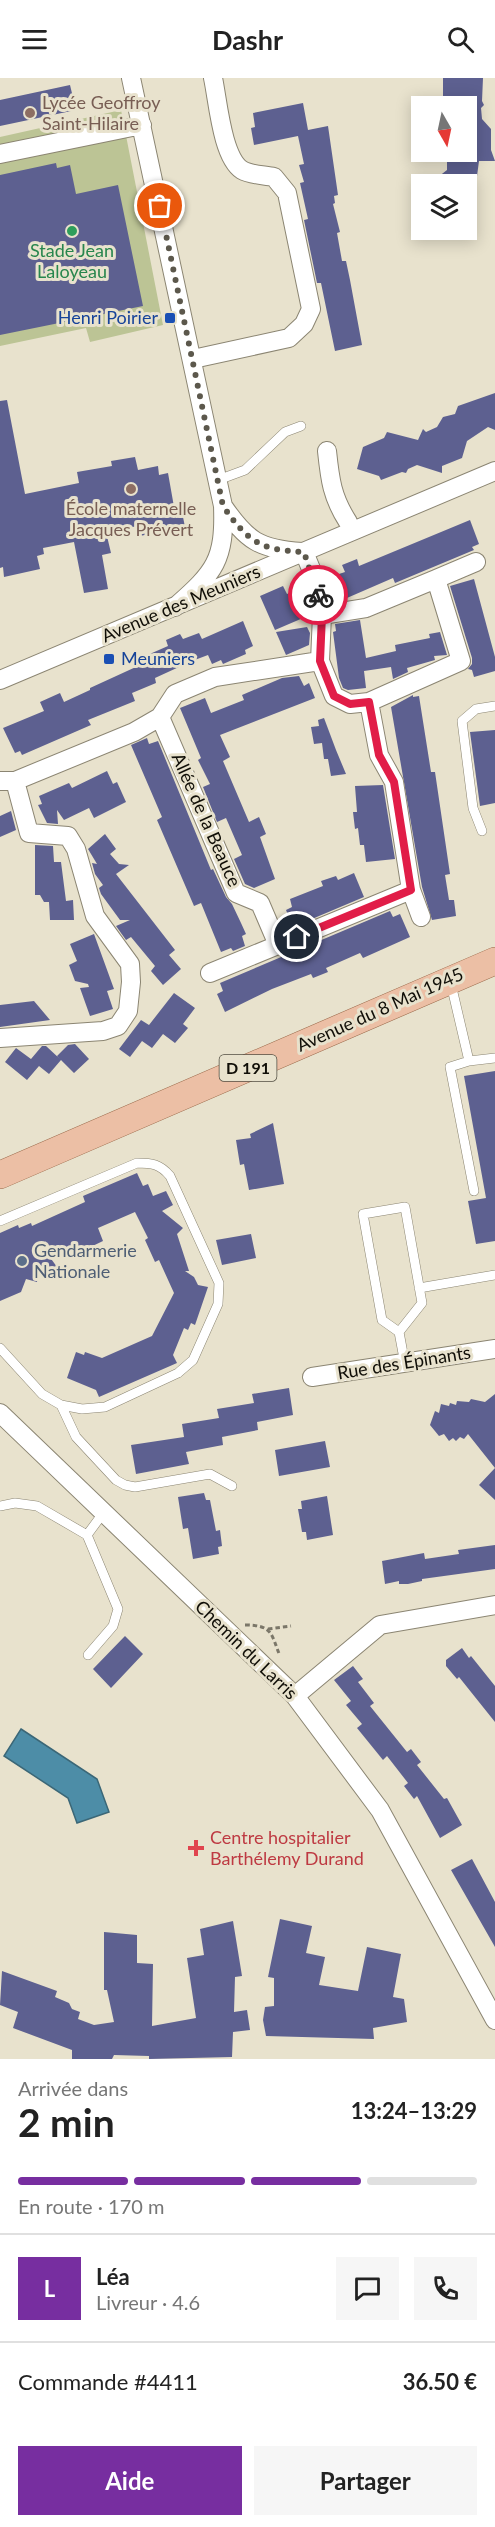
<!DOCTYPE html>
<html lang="fr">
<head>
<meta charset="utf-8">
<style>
	:root { --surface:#fff; --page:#f6f6f6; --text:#222; --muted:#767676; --line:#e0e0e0; --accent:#772ea0 }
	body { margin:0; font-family:Lato,sans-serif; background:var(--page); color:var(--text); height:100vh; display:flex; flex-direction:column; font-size:22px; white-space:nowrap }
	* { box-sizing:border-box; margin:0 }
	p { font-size:20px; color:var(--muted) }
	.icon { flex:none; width:33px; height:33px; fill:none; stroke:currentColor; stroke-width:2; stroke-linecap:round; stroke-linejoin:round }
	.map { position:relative; height:1981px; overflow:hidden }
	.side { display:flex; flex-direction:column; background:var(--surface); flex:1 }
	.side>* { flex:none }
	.needle { width:39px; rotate:171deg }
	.buttons { position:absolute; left:411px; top:18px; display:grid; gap:12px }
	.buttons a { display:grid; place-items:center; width:66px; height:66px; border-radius:0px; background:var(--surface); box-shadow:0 3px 15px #0003; font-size:30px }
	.pin { position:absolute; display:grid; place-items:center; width:51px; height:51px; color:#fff; margin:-26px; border:3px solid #fff; border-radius:50%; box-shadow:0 2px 6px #0007 }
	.courier { position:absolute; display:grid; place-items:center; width:60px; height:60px; margin:-30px; border:4px solid #e11d48; border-radius:50%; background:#fff; color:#222; box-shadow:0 2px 8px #0007 }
	.head em { font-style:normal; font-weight:700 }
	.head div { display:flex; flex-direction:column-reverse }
	.head { display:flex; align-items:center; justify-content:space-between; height:102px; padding:0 18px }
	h1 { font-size:39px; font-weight:700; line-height:45px }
	.bar { display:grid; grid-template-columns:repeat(4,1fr); gap:9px 6px; align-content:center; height:72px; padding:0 18px }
	.bar i { height:8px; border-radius:4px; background:var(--line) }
	.bar .selected { background:var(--accent) }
	.bar p { grid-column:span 4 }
	.line { display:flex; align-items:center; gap:15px; padding:0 18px; border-top:2px solid var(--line) }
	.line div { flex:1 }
	.round { display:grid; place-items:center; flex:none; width:63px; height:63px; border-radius:0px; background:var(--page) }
	.primary-button { display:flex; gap:12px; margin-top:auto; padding:12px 18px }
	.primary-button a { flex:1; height:69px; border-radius:0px; background:var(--accent); color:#fff; font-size:24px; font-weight:700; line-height:69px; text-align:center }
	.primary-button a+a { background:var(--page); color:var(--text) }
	header { display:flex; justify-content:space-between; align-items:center; height:78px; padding:0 18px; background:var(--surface); font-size:27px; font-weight:700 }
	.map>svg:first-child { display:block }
</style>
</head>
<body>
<header><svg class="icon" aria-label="menu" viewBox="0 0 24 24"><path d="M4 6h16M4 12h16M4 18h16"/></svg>Dashr<svg class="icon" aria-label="search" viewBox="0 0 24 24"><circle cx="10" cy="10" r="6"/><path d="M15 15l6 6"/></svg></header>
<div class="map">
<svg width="495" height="1981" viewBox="0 0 495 1981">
	<rect width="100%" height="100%" fill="#e8e2cd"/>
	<!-- green -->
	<path fill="#bcc495" d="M121,32L163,247L90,264L86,250L0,268V59Z"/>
	<!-- water -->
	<path fill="#4d8da7" stroke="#3b6777" stroke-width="1.5" d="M21,1651L97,1701L109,1734L77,1745L68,1720L4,1678Z"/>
	<!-- building -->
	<path fill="#5d6090" d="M443,0H483L482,23L484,27L481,30L482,41L491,51V72L495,83H479L477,98L462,100L468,106H429L447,92V74H466V28H443Z
		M70,7L76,32L0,48V22Z
		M303,25L308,52L328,48L338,117L334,118L335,125L333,126L340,154L337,155L342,183H346L350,202L362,267L335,273L321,205H317L304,142L308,141L300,105L304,104L299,87L304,86L298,58L254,67L251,50L255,49L253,35Z
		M56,85L57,90L70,87L76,116L118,107L143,228L0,257V97Z
		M495,315V352L488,349L467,363L462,380L442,388V395L417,387L408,391L406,395L402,394L381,402L379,398L357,391L363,369L384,360L387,354L418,362L423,351L426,354L437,349L443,339L455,336L458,328Z
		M7,322L25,416L79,405L77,394L112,388L111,383L135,379L138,392L158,388L159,397L168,395L176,440L183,439L186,454L156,460L154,455L140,458L138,448L106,454L111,475L102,477L108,511L84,515L74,464L43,470L44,476L37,478L40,491L4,499L3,489L0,490V323Z
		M470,442L479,466L472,469L474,472L395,505L393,500L340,523L330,499L345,494L342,487L357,481L359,488Z
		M474,501L495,579V593L474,599L472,592L468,591L472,586V580L450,508Z
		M283,508L287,516L292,514L303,540L275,552L260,518Z
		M360,542L366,580L396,573L395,567L430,560L429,556L440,554L447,577L434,578L435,582L407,590L408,594L393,601L391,589L364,593L366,610L348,612L343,610L339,600L333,554L336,553L335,546Z
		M243,543L253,568L245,572L246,576L223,586L221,582L212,586L208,577L192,583L155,600L156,605L132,615L135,623L88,642L91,647L22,677L20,673L15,675L3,650L44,633L40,624L60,615L64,624L90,612V610L138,588L136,582L168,568L166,562L180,556L183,561L199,555L202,561Z
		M307,549L310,555L309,567L286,577L276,554Z
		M299,598L304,608L309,605L315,620L220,657L230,679L223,683L249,744L259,739L266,756L260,759L275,801L254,810L245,806L234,781L242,777L226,740L217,744L203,709L210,706L198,682L201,680L180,630L205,620L211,635L244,622L242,617L282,600Z
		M413,617V619L419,618L431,694H435L450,796L445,797L449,822H454L456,838L432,842L422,809L391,629Z
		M324,640L336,672L346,696L331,698L328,681H324L322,665L314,666L311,649L319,648L318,642Z
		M495,652V725L480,728L470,654Z
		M147,660L149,666L158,663L211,792L213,791L226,819L232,826L241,845L246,856L242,858L245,868L233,873L231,870L221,874L201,825L194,828L157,742L162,739L131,667Z
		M107,693L113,706L117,704L126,724L94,740L89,730L64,742L57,732L58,746L47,745L38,727L42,726L39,718L69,705L72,710Z
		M383,707L395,781L366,784L364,767H360L358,750L355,751L353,734H357L355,708Z
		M11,733L16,752L0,759V738Z
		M105,756L116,771L110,776L119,786L129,787L116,796L175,872L169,877L181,891L163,907L151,893L155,888L131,859L126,862L116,848L130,842H120L101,816L99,810L103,807L95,796L92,785L97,786L88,771Z
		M35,767L53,768L54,784H61L66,823L73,822L74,842H50L49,824H44L40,817H35Z
		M354,795L364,819L293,849L286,832L292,829L290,821L323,808L321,803L336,798L338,802Z
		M390,833L393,839L400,836L410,859L363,880L360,875L326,890L328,894L313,900L311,896L272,911L225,934L217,916L223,913L220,905Z
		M94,856L114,911L107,913L113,931L90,938L80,910L89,909L88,906L75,903L69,887L77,883L70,866Z
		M174,915L195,930L183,946L188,950L175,965L163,956L152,970L142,963L130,979L119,971L141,942L149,947Z
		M34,923L50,942L0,949V927Z
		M75,966L89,981L74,995L61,982L49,996L39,988L27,1002L5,984L16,970L31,981L42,968H46L60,981L57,978L68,967Z
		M495,993V1163L476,1166L468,1123L486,1120L464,998Z
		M273,1045L284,1106L249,1112L244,1086L240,1087L236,1062L251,1060L250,1056Z
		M137,1095L143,1108L148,1106L153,1118L166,1113L173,1127L162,1133L183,1150L177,1156L189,1193H185L194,1199L198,1207L208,1209L195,1247L191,1245L188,1252L184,1250L173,1277L177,1285L99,1319L96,1312L67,1300L76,1274L84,1277L85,1274L102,1280L152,1258L174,1215L159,1182L155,1184L145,1162L148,1160L135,1134L98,1150L103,1163L80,1174L76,1166L49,1178L57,1189L38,1194L37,1204L26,1201L21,1214L0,1223V1155L18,1147L19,1150L31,1145L32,1148L85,1124L83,1118Z
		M251,1156L256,1180L222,1187L216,1162Z
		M289,1310L293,1337L257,1344L258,1352L222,1359L223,1367L186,1374L189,1386L136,1396L131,1367L184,1359L182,1346L219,1340L217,1331L254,1325L252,1316Z
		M495,1316V1422L479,1407L495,1390L468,1356L464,1361L460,1359L456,1363L453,1360L449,1363L444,1356L439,1358L430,1347L435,1333L439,1335L441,1326L449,1328L450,1325L456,1327L457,1323L469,1324L471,1321L485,1324Z
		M325,1363L330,1389L279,1398L275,1372Z
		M204,1415L206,1422H210L216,1453L220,1452L222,1468L218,1469L219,1476L193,1481L188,1450L183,1451L178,1419Z
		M327,1418L333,1457L307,1462L306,1454H302L301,1448L298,1431H302L301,1423Z
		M495,1467V1491L422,1501V1503L408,1506H399V1503L385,1506L382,1483L424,1475L425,1481L459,1476L458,1472Z
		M125,1558L143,1576L111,1610L93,1591Z
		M462,1570L469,1580L471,1578L495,1608V1644L459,1599L457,1601L446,1588V1582Z
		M353,1588L363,1601L358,1604L374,1625L370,1628L407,1674L411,1671L421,1684L417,1687L444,1721L447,1720L462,1747L440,1760L417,1718L414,1721L404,1708L408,1705L387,1678L383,1682L357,1650L362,1646L346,1627L351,1623L334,1602Z
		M472,1781L495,1824V1869L451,1792Z
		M280,1841L312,1848L306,1875L325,1879L319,1907L358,1913L367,1869L401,1876L393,1919L404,1921L407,1944L373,1950L374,1961L266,1958L263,1942L265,1929L274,1928V1900L268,1899Z
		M233,1843L242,1898L235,1899L234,1934L247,1932L250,1952L233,1954L232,1979L149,1981V1978L114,1977L112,1981H72V1972L13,1950L18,1934L0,1927L2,1893L57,1913L55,1919L69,1925L72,1931L80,1934L78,1941L94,1947L114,1944L107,1912H104V1854L137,1857V1885L153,1886L152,1948L196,1940L187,1880L204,1877L200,1851Z"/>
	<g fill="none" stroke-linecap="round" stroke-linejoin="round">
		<!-- lane casing -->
		<g stroke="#8b8572" stroke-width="10">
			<path id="lane" d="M218,402L245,392L285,354L301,348
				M482,753L473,730L462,643L476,631L495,628
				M451,906L469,983L495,980
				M469,983L450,989L474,1113
				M0,1143L137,1085C152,1085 160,1086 170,1098L219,1205L218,1226L193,1282L178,1295L105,1329L82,1331L61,1327L42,1316L0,1270
				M419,1210L495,1197
				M399,1254L422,1225L405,1129L363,1136L382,1242L399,1254L405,1286
				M61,1327L76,1359L116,1402L125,1407L135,1409L210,1396L232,1408
				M0,1428L15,1425L37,1428L87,1457L118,1531L113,1548L88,1577
				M87,1457L104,1434"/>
		</g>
		<!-- street casing -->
		<g stroke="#8b8572" stroke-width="20">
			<path id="street" d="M131,0L223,428C225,482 215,494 175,529
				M0,76L142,47
				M193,281L289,260L304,246L311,231L287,115L274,99C265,97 250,97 242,92C222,79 218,23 213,0
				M327,373C330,402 332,419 348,444
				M223,428C247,463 259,471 302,474
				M436,501L476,484
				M322,537L366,530L436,501L461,583L369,624
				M0,602L495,393
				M160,639L236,815L260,825L278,867L411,812L394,704L379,677L369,624L350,626L334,618L320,583
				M0,703H15L134,654L160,639L175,616L215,599L320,583L322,537L316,503L304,474
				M411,812L421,839
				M210,895L278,867
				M0,960L103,953L118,948L128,933L131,904L130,886L95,838L76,771L68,758L29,755L15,703
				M312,1299L495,1271
				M0,1335L295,1618L380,1732L495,1942
				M295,1618L380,1547L495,1527"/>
		</g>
		<!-- primary casing -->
		<g stroke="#976647" stroke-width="28">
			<path id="primary" d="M0,1097L495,883"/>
		</g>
		<!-- path -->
		<path stroke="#7b7769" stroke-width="3" stroke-dasharray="4.5 3" stroke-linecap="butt" d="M245,1547C273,1547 271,1556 280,1578
			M268,1551L291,1548"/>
		<!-- lane -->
		<use href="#lane" stroke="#fff" stroke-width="9"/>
		<!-- street -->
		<use href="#street" stroke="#fff" stroke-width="18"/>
		<!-- primary -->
		<use href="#primary" stroke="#ecbfa5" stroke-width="27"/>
	</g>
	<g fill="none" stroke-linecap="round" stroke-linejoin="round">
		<!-- done -->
		<path stroke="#5c584c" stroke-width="6" stroke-dasharray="0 10.8" d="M160,128L223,428C248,464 260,472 304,474L318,517"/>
		<!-- route -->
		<path stroke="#e11d48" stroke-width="8" d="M297,859L411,812L394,704L379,677L369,624L350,626L334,618L320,583L322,537L318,517"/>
	</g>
	<!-- markers -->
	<g fill="#8d6e63" stroke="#e8e2cd" stroke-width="2">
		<circle cx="30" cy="35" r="6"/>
		<circle cx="131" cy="411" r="6"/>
	</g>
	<circle fill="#2e9e5b" stroke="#e8e2cd" stroke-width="2" cx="72" cy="153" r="6"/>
	<g fill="#1a4fb4" stroke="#e8e2cd" stroke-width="2">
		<rect x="164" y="234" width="12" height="12" rx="3"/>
		<rect x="103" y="575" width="12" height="12" rx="3"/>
	</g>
	<circle fill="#5c6f8a" stroke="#e8e2cd" stroke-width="2" cx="22" cy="1183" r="6"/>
	<path fill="#e0444e" stroke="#e8e2cd" stroke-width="2" d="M193 1761h6v6h6v6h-6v6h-6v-6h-6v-6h6z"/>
	<g text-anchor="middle" stroke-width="6" stroke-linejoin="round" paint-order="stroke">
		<!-- shield labels -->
		<rect fill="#e8e2cd" stroke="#514e42" stroke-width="1.5" x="219.5" y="977" width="57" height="26" rx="4.5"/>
		<g font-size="16" font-weight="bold" fill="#100e07">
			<text x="248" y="996">D 191</text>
		</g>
		<!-- education labels -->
		<g font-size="18" fill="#785e54" stroke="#e8e2cd" text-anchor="start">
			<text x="42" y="31">Lycée Geoffroy<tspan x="42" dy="21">Saint-Hilaire</tspan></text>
			<text x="131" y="437" text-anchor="middle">École maternelle<tspan x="131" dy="21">Jacques Prévert</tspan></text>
		</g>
		<!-- leisure labels -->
		<g font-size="18" fill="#27864d" stroke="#e8e2cd">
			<text x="72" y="179">Stade Jean<tspan x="72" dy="21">Laloyeau</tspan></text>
		</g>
		<!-- transit labels -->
		<g font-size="18" fill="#164399" stroke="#e8e2cd" text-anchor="end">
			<text x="158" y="246">Henri Poirier</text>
			<text x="121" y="587" text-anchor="start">Meuniers</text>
		</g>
		<!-- street labels -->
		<g font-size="18" fill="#100e07" stroke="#e8e2cd">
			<text transform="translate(181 526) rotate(-23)" y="6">Avenue des Meuniers</text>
			<text transform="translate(206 742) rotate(66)" y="6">Allée de la Beauce</text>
			<text transform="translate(380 932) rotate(-24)" y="6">Avenue du 8 Mai 1945</text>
			<text transform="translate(404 1285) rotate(-9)" y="6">Rue des Épinants</text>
			<text transform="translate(246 1572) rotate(44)" y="6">Chemin du Larris</text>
		</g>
		<!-- service labels -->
		<g font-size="18" fill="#4e5e75" stroke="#e8e2cd" text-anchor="start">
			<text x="34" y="1179">Gendarmerie<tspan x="34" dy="21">Nationale</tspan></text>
		</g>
		<!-- health labels -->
		<g font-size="18" fill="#be3a42" stroke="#e8e2cd" text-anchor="start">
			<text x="210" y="1766">Centre hospitalier<tspan x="210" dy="21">Barthélemy Durand</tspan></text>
		</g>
	</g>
</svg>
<div class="buttons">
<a><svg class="needle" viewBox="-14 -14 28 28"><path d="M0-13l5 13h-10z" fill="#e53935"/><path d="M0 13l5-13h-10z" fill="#767676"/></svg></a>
<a><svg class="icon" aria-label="layers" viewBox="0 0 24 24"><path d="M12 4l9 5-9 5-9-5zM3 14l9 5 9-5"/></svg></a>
</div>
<div class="pin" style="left:160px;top:128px;background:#ea580c"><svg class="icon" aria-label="bag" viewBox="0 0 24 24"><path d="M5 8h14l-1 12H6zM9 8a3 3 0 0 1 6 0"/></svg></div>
<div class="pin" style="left:297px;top:859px;background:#1f2937"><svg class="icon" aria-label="home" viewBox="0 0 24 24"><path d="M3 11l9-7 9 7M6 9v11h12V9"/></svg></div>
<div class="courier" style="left:318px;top:517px"><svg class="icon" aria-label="bike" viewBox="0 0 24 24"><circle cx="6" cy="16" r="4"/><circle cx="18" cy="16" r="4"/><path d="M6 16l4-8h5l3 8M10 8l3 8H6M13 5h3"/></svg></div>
</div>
<section class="side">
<div class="head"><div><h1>2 min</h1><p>Arrivée dans</p></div><em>13:24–13:29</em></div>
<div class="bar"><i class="selected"></i><i class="selected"></i><i class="selected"></i><i></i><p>En route · 170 m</p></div>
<div class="line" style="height:108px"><b class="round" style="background:var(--accent);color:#fff">L</b><div><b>Léa</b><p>Livreur · 4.6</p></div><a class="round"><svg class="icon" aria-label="chat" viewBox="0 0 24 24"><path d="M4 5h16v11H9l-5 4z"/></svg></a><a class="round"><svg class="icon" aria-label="phone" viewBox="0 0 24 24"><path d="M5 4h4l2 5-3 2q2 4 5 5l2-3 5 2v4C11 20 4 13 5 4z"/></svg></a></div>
<div class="line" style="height:78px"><div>Commande #4411</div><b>36.50 €</b></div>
<div class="primary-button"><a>Aide</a><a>Partager</a></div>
</section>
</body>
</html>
